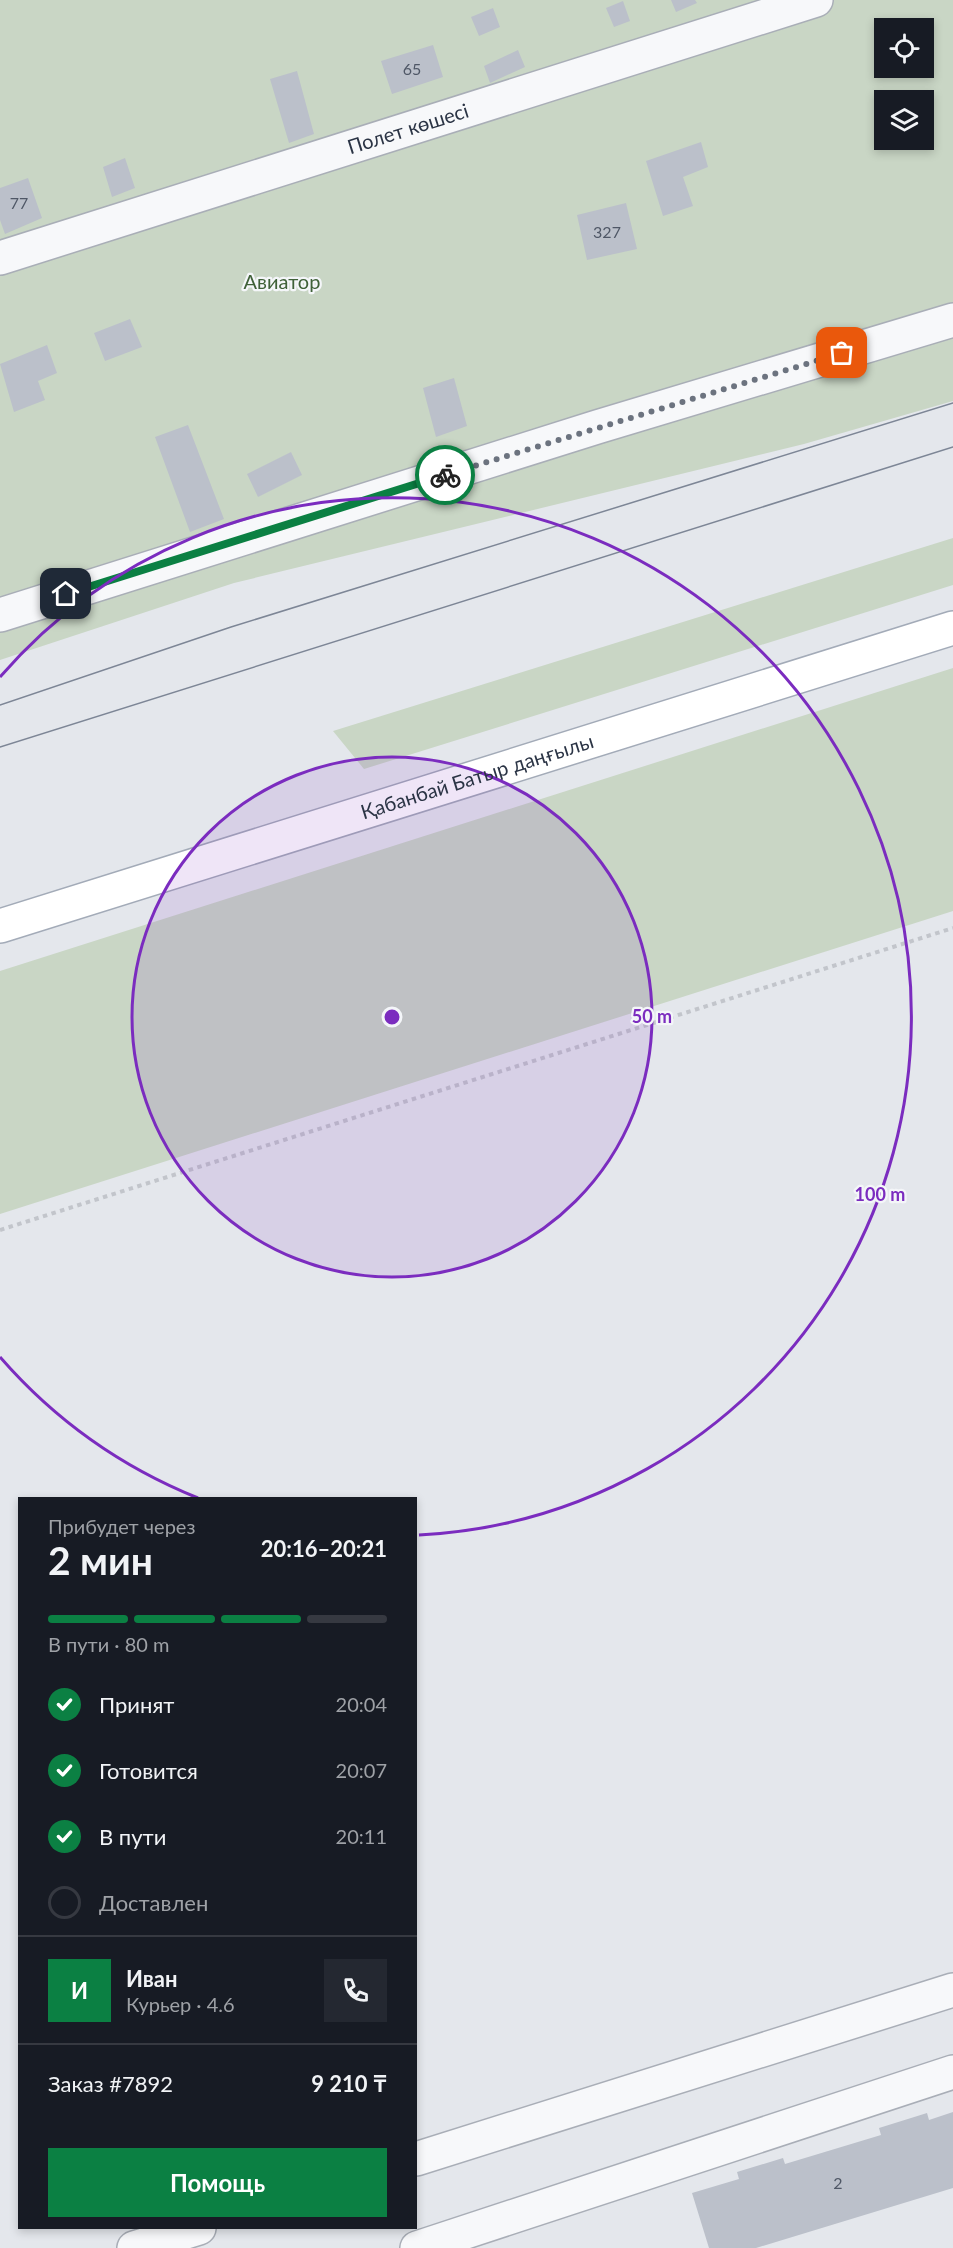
<!DOCTYPE html>
<html lang="ru">
<head>
<meta charset="utf-8">
<style>
	:root { --surface:#171b24; --page:#242831; --text:#f1f3f6; --muted:#9ea1a6; --line:#363941; --accent:#0b8043 }
	body { margin:0; font-family:Lato,sans-serif; background:var(--page); color:var(--text); height:100vh; display:flex; flex-direction:column; font-size:22px; white-space:nowrap }
	* { box-sizing:border-box; margin:0 }
	p { font-size:20px; color:var(--muted) }
	.icon { flex:none; width:33px; height:33px; fill:none; stroke:currentColor; stroke-width:2; stroke-linecap:round; stroke-linejoin:round }
	.map { position:relative; flex:1; overflow:hidden }
	.side { position:absolute; left:18px; top:1497px; width:399px; height:732px; display:flex; flex-direction:column; background:var(--surface); border-radius:0px; box-shadow:0 3px 9px #0003 }
	.side>* { flex:none }
	.controls { position:absolute; left:874px; top:18px; display:grid; gap:12px }
	.controls a { display:grid; place-items:center; width:60px; height:60px; border-radius:0px; background:var(--surface); box-shadow:0 3px 9px #0003; font-size:30px }
	.pin { position:absolute; display:grid; place-items:center; width:51px; height:51px; color:#fff; margin:-26px; border-radius:12px; box-shadow:0 3px 9px #0006 }
	.courier { position:absolute; display:grid; place-items:center; width:60px; height:60px; margin:-30px; border:4px solid #0b8043; border-radius:50%; background:#fff; color:#222; box-shadow:0 2px 8px #0007 }
	.head em { font-style:normal; font-weight:700 }
	.head div { display:flex; flex-direction:column-reverse }
	.head { display:flex; align-items:center; justify-content:space-between; height:102px; padding:0 30px }
	h1 { font-size:39px; font-weight:700; line-height:45px }
	.bar { display:grid; grid-template-columns:repeat(4,1fr); gap:9px 6px; align-content:center; height:72px; padding:0 30px }
	.bar i { height:8px; border-radius:4px; background:var(--line) }
	.bar .on { background:var(--accent) }
	.bar p { grid-column:span 4 }
	.line { display:flex; align-items:center; gap:15px; padding:0 30px; border-top:2px solid var(--line) }
	.line div { flex:1 }
	.round { display:grid; place-items:center; flex:none; width:63px; height:63px; border-radius:0px; background:var(--page) }
	ol { padding:0 30px; list-style:none }
	li { display:flex; align-items:center; gap:18px; height:66px }
	li p { margin-inline-start:auto }
	li .icon { padding:6px; border-radius:50%; background:var(--accent); color:#fff; stroke-width:4 }
	li:last-child { color:var(--muted) }
	li i { width:33px; height:33px; border:3px solid var(--line); border-radius:50% }
	.action { display:flex; gap:12px; margin-top:auto; padding:12px 30px }
	.action a { flex:1; height:69px; border-radius:0px; background:var(--accent); color:#fff; font-size:24px; font-weight:700; line-height:69px; text-align:center }
	.map>svg:first-child { display:block }
</style>
</head>
<body>
<div class="map">
<svg width="953" height="2248" viewBox="0 0 953 2248">
	<rect width="100%" height="100%" fill="#e4e7ec"/>
	<!-- green -->
	<path fill="#c9d6c5" fill-rule="evenodd" d="M0,0H953V401L804,444L234,583L0,660ZM885,28H924V68H885ZM885,100H924V140H885Z
		M953,538V585L364,769L333,731Z
		M953,668V911L0,1214V971Z"/>
	<!-- building -->
	<path fill="#bbc0ca" d="M671,0H695L697,3L676,12Z
		M623,1L630,21L614,27L606,8Z
		M493,8L500,27L479,36L471,17Z
		M433,45L443,77L392,94L381,61Z
		M518,50L525,67L490,83L484,66Z
		M297,71L314,134L289,143L270,79Z
		M701,142L708,167L683,177L693,206L663,216L646,161Z
		M125,158L135,188L112,197L103,167Z
		M28,178L42,218L5,234L0,220V188Z
		M626,203L637,249L587,260L577,215Z
		M130,319L142,347L105,361L94,333Z
		M47,345L57,373L38,381L45,400L14,412L0,364Z
		M454,378L467,426L436,437L423,388Z
		M188,425L224,519L190,532L155,437Z
		M291,452L302,475L258,497L247,474Z
		M953,2112V2188L756,2248H709L692,2193L739,2179L737,2172L783,2158L785,2164L881,2135L879,2128L927,2113L929,2120Z"/>
	<g fill="none" stroke-linecap="round" stroke-linejoin="round">
		<!-- minor casing -->
		<g stroke="#a9aeb7" stroke-width="36">
			<g id="minor">
				<path id="s1" d="M0,258L816,0"/>
				<path d="M0,615L597,427L953,320"/>
				<path d="M416,2159L953,1990"/>
				<path d="M134,2248L199,2228"/>
				<path d="M417,2248L953,2072"/>
			</g>
		</g>
		<!-- primary casing -->
		<g stroke="#a3abb8" stroke-width="36">
			<g id="primary">
				<path id="s2" d="M0,926L953,628"/>
			</g>
		</g>
		<!-- path -->
		<path stroke="#c2c5cb" stroke-width="4" stroke-dasharray="4.5 4.5" stroke-linecap="butt" d="M0,1230L953,928"/>
		<!-- minor -->
		<use href="#minor" stroke="#f7f8fa" stroke-width="33"/>
		<!-- primary -->
		<use href="#primary" stroke="#fff" stroke-width="33"/>
		<!-- tram -->
		<path stroke="#7d8696" stroke-width="1.5" d="M0,705L231,627L953,403
			M0,747L953,447"/>
	</g>
	<g fill="none" stroke-linecap="round" stroke-linejoin="round">
		<!-- done -->
		<path stroke="#6c737f" stroke-width="6" stroke-dasharray="0 10.8" d="M445,475L842,353"/>
		<!-- route -->
		<path stroke="#0b8043" stroke-width="8" d="M66,594L445,475"/>
	</g>
	<!-- distance rings -->
	<circle cx="392" cy="1017" r="260" fill="#7b2cbf" fill-opacity=".12"/>
	<g fill="none" stroke="#7b2cbf" stroke-width="3">
		<circle cx="392" cy="1017" r="260"/>
		<path d="M198 1498A519 519 0 0 1 0 1357M0 677A519 519 0 1 1 419 1535"/>
	</g>
	<g text-anchor="middle" stroke-width="4.5" stroke-linejoin="round" paint-order="stroke">
		<!-- number labels -->
		<g font-size="16" fill="#4f5766">
			<text x="412" y="75">65</text>
			<text x="19" y="209">77</text>
			<text x="607" y="238">327</text>
			<text x="838" y="2189">2</text>
		</g>
		<!-- street labels -->
		<g font-size="20" fill="#2b3445" stroke="#f4f6f9">
			<text dy="7" stroke="none"><textPath href="#s1" startOffset="428">Полет көшесі</textPath></text>
			<text dy="7" stroke="none"><textPath href="#s2" startOffset="500">Қабанбай Батыр даңғылы</textPath></text>
		</g>
		<!-- park labels -->
		<g font-size="20" fill="#3f6138" stroke="#f4f6f9">
			<text x="282" y="289">Авиатор</text>
		</g>
	</g>
	<circle cx="392" cy="1017" r="9" fill="#7b2cbf" stroke="#f4f6f9" stroke-width="3"/>
	<g font-size="18" text-anchor="middle" font-weight="bold" fill="#7b2cbf" stroke="#f4f6f9" stroke-width="4.5" stroke-linejoin="round" paint-order="stroke">
		<text x="652" y="1023">50 m</text>
		<text x="880" y="1201">100 m</text>
	</g>
</svg>
<div class="controls">
<a><svg class="icon" aria-label="locate" viewBox="0 0 24 24"><circle cx="12" cy="12" r="6"/><path d="M12 2v4M12 18v4M2 12h4M18 12h4"/></svg></a>
<a><svg class="icon" aria-label="layers" viewBox="0 0 24 24"><path d="M12 4l9 5-9 5-9-5zM3 14l9 5 9-5"/></svg></a>
</div>
<div class="pin" style="left:842px;top:353px;background:#ea580c"><svg class="icon" aria-label="bag" viewBox="0 0 24 24"><path d="M5 8h14l-1 12H6zM9 8a3 3 0 0 1 6 0"/></svg></div>
<div class="pin" style="left:66px;top:594px;background:#1f2937"><svg class="icon" aria-label="home" viewBox="0 0 24 24"><path d="M3 11l9-7 9 7M6 9v11h12V9"/></svg></div>
<div class="courier" style="left:445px;top:475px"><svg class="icon" aria-label="bike" viewBox="0 0 24 24"><circle cx="6" cy="16" r="4"/><circle cx="18" cy="16" r="4"/><path d="M6 16l4-8h5l3 8M10 8l3 8H6M13 5h3"/></svg></div>
<section class="side">
<div class="head"><div><h1>2 мин</h1><p>Прибудет через</p></div><em>20:16–20:21</em></div>
<div class="bar"><i class="on"></i><i class="on"></i><i class="on"></i><i></i><p>В пути · 80 m</p></div>
<ol>
<li><svg class="icon" aria-label="check" viewBox="0 0 24 24"><path d="M5 12l5 5 9-10"/></svg>Принят<p>20:04</p></li>
<li><svg class="icon" aria-label="check" viewBox="0 0 24 24"><path d="M5 12l5 5 9-10"/></svg>Готовится<p>20:07</p></li>
<li><svg class="icon" aria-label="check" viewBox="0 0 24 24"><path d="M5 12l5 5 9-10"/></svg>В пути<p>20:11</p></li>
<li><i></i>Доставлен</li>
</ol>
<div class="line" style="height:108px"><b class="round" style="background:var(--accent);color:#fff">И</b><div><b>Иван</b><p>Курьер · 4.6</p></div><a class="round"><svg class="icon" aria-label="phone" viewBox="0 0 24 24"><path d="M5 4h4l2 5-3 2q2 4 5 5l2-3 5 2v4C11 20 4 13 5 4z"/></svg></a></div>
<div class="line" style="height:78px"><div>Заказ #7892</div><b>9 210 ₸</b></div>
<div class="action"><a>Помощь</a></div>
</section>
</div>
</body>
</html>
